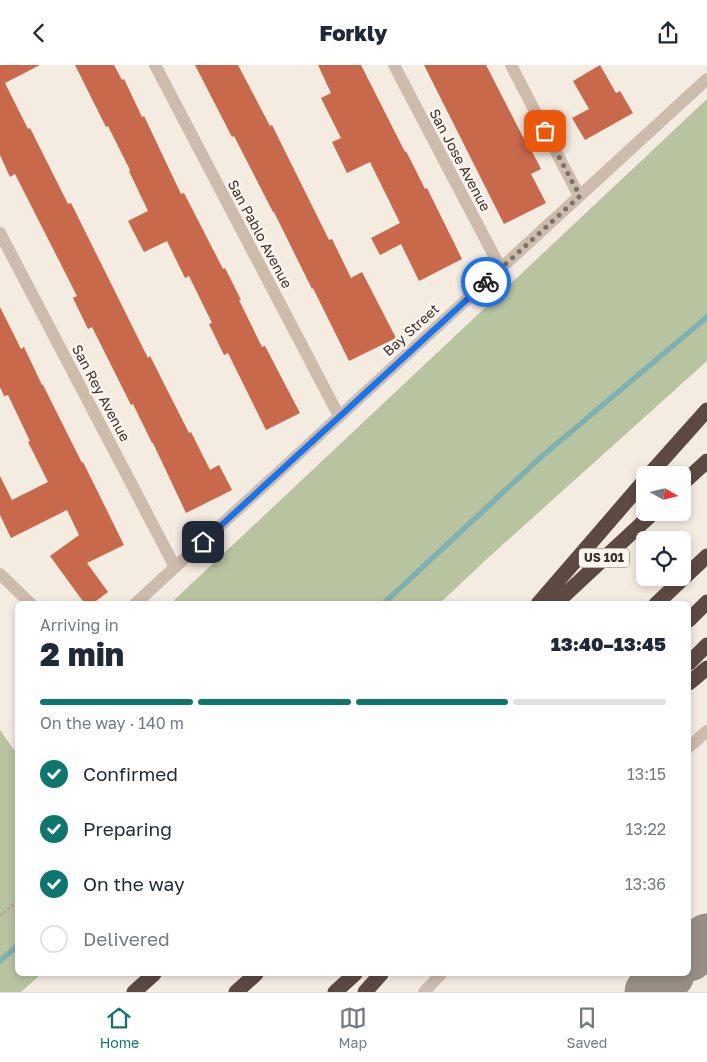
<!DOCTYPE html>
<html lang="en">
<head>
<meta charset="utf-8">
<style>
	:root { --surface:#fff; --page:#f6f6f7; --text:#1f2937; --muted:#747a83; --line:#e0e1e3; --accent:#0f766e }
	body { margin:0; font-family:"Golos Text",sans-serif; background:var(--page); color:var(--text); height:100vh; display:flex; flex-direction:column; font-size:19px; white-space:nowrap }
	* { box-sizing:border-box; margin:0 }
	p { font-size:16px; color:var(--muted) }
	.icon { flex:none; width:28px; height:28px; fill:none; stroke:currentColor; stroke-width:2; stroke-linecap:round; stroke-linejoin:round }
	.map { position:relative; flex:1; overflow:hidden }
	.sheet { position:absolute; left:15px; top:536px; width:676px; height:375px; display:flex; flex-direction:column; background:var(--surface); border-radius:8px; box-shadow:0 2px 8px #0003 }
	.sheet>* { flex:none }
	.needle { width:32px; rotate:98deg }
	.fabs { position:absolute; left:636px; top:401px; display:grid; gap:10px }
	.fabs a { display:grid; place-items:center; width:55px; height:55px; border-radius:8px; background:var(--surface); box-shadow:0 2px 8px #0003; font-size:25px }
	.pin { position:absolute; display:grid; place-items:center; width:42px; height:42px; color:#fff; margin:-21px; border-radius:10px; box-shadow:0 2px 8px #0006 }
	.courier { position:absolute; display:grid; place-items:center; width:50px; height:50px; margin:-25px; border:4px solid #1a73e8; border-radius:50%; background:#fff; color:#222; box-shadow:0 1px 6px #0007 }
	.summary em { font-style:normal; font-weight:800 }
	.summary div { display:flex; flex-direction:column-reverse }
	.summary { display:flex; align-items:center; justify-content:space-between; height:85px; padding:0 25px }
	h1 { font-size:32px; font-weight:800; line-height:38px }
	.bar { display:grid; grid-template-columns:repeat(4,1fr); gap:8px 5px; align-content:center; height:60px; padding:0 25px }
	.bar i { height:6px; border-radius:4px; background:var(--line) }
	.bar .current { background:var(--accent) }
	.bar p { grid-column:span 4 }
	ol { padding:0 25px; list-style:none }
	li { display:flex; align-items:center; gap:15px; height:55px }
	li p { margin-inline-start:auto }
	li .icon { padding:5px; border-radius:50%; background:var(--accent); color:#fff; stroke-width:4 }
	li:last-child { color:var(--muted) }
	li i { width:28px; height:28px; border:2px solid var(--line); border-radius:50% }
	header { display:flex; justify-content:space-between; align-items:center; height:65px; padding:0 25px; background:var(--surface); font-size:22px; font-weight:800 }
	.tabs { display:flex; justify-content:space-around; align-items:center; height:70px; border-top:1px solid var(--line); background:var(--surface); font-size:14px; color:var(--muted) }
	.tabs a { display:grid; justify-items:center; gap:2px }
	.tabs .current { color:var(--accent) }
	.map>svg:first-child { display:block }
</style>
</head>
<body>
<header><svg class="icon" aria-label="back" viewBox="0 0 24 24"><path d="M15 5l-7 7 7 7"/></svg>Forkly<svg class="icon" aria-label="share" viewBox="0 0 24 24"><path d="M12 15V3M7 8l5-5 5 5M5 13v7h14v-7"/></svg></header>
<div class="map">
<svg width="707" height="927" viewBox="0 0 707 927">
	<rect width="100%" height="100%" fill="#f4ebe1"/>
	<!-- green -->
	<path fill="#b8c4a0" d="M707,34V296L489,492L439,539H170Z
		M0,665L14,685L17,682L18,909H41L21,927H0Z"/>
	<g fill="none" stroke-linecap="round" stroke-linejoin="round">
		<!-- stream -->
		<path stroke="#7fb0b2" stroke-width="5.5" d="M383,539L541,392L707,252
			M0,896L18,880"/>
		<!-- taxiway -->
		<path stroke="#988e86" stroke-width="51" d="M689,891L707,874
			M650,927L669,909"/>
	</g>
	<!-- building -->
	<path fill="#c8694b" d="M0,0H40L5,18L28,64L30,63L68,139L71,138L148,293L150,291L189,368L191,367L210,405L219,400L232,425L186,448L153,378H152L133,339L131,340L92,262L88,264L73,233L77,231L15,109L10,112L0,90Z
		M75,0H114L122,15L124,14L142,52L144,51L181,129L184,128L223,204L225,203L241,235H239L262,282L265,281L300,348L266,365L228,288L224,290L209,259L212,258L189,211L185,213L167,176L144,187L128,156L148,146L129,106L130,105L108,61L106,62Z
		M195,0H238L270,61L272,60L329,175L332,174L351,213L362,207L396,273L349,296L313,223L312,224L274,147H273L234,71L232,72Z
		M318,0H361L405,87L406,86L425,124L427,123L462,194L419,216L401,179L380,190L371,173L400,158L370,97L347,108L332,77L341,73L321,33L331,28Z
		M424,0H486L524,74L525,73L541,104L531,109L546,138L504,159Z
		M600,0L616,28L620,26L633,48L585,75L572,53L589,44L573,16Z
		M0,242L21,284L24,282L42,320H43L82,398L83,397L124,480L87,498L108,527L92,539H85L50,491L79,470L67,445L11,473L0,450V411L12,435L48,417L28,377L30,376L8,330L4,331L0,322Z"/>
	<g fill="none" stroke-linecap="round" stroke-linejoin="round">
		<!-- path -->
		<path stroke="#b9a596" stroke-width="3" stroke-dasharray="2.5 2.5" stroke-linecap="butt" d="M0,851L18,835"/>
		<!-- minor -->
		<path stroke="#cdbbac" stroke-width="12" d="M155,0L339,351
			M394,0L501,204
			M511,0L579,131
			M0,168L175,502
			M0,509L31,539
			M135,539L707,14"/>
		<!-- tertiary -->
		<path stroke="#cdbbac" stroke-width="12" d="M689,682L707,666
			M424,927L441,909"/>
		<!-- motorway -->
		<path stroke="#5c4a42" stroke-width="15" d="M649,410L707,345
			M682,419L707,396
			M538,539L645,415
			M555,539L653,448
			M656,539L707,491
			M689,555L707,537
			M689,598L707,580
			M689,618L707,603
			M134,927L154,909
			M236,927L256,909
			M335,927L355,909
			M365,927L381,909"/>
	</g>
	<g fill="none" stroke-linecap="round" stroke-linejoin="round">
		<!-- done -->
		<path stroke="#7c716b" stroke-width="5" stroke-dasharray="0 9" d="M486,217L580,131L545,66"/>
		<!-- route -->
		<path stroke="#1a73e8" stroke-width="6" d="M203,477L486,217"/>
	</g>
	<g text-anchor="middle" stroke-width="5" stroke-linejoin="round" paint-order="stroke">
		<!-- shield labels -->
		<rect fill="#fbf5ee" stroke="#756b66" stroke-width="1" x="579" y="483.5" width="50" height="19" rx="4"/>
		<g font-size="12" font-weight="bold" fill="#3b302b">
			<text x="604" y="497">US 101</text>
		</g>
		<!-- street labels -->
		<g font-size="14" fill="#3b302b" stroke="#fbf5ee">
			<text transform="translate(460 95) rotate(62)" y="5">San Jose Avenue</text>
			<text transform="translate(260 169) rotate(62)" y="5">San Pablo Avenue</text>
			<text transform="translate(411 265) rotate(-42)" y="5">Bay Street</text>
			<text transform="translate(101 328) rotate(62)" y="5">San Rey Avenue</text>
		</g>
	</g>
</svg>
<div class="fabs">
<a><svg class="needle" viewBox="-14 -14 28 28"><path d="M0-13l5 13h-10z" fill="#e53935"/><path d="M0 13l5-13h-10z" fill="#747a83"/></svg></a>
<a><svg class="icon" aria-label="locate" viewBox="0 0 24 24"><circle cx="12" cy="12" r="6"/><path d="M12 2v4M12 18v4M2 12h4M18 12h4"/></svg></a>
</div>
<div class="pin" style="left:545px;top:66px;background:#ea580c"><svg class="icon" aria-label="bag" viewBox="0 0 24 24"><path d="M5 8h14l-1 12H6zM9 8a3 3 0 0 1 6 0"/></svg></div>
<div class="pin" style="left:203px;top:477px;background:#1f2937"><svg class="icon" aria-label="home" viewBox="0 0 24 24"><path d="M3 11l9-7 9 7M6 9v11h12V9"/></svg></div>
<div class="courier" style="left:486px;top:217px"><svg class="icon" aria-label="bike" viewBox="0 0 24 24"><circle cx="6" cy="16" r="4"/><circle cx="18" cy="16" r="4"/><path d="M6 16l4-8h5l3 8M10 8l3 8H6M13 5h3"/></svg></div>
<section class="sheet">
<div class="summary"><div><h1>2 min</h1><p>Arriving in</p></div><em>13:40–13:45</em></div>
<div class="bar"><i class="current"></i><i class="current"></i><i class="current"></i><i></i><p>On the way · 140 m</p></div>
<ol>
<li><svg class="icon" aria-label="check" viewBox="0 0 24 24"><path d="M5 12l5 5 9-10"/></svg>Confirmed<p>13:15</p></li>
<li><svg class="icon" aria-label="check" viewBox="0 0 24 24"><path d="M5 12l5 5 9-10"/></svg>Preparing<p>13:22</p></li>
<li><svg class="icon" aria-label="check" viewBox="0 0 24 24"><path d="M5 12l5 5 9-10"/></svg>On the way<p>13:36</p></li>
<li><i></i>Delivered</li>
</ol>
</section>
</div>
<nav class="tabs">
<a class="current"><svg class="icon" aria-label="home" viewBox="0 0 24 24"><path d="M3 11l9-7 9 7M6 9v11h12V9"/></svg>Home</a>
<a><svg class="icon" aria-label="map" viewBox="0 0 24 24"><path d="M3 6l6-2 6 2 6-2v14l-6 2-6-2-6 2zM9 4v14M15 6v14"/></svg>Map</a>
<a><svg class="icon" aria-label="saved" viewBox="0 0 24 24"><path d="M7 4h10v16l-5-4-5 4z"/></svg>Saved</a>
</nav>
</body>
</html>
